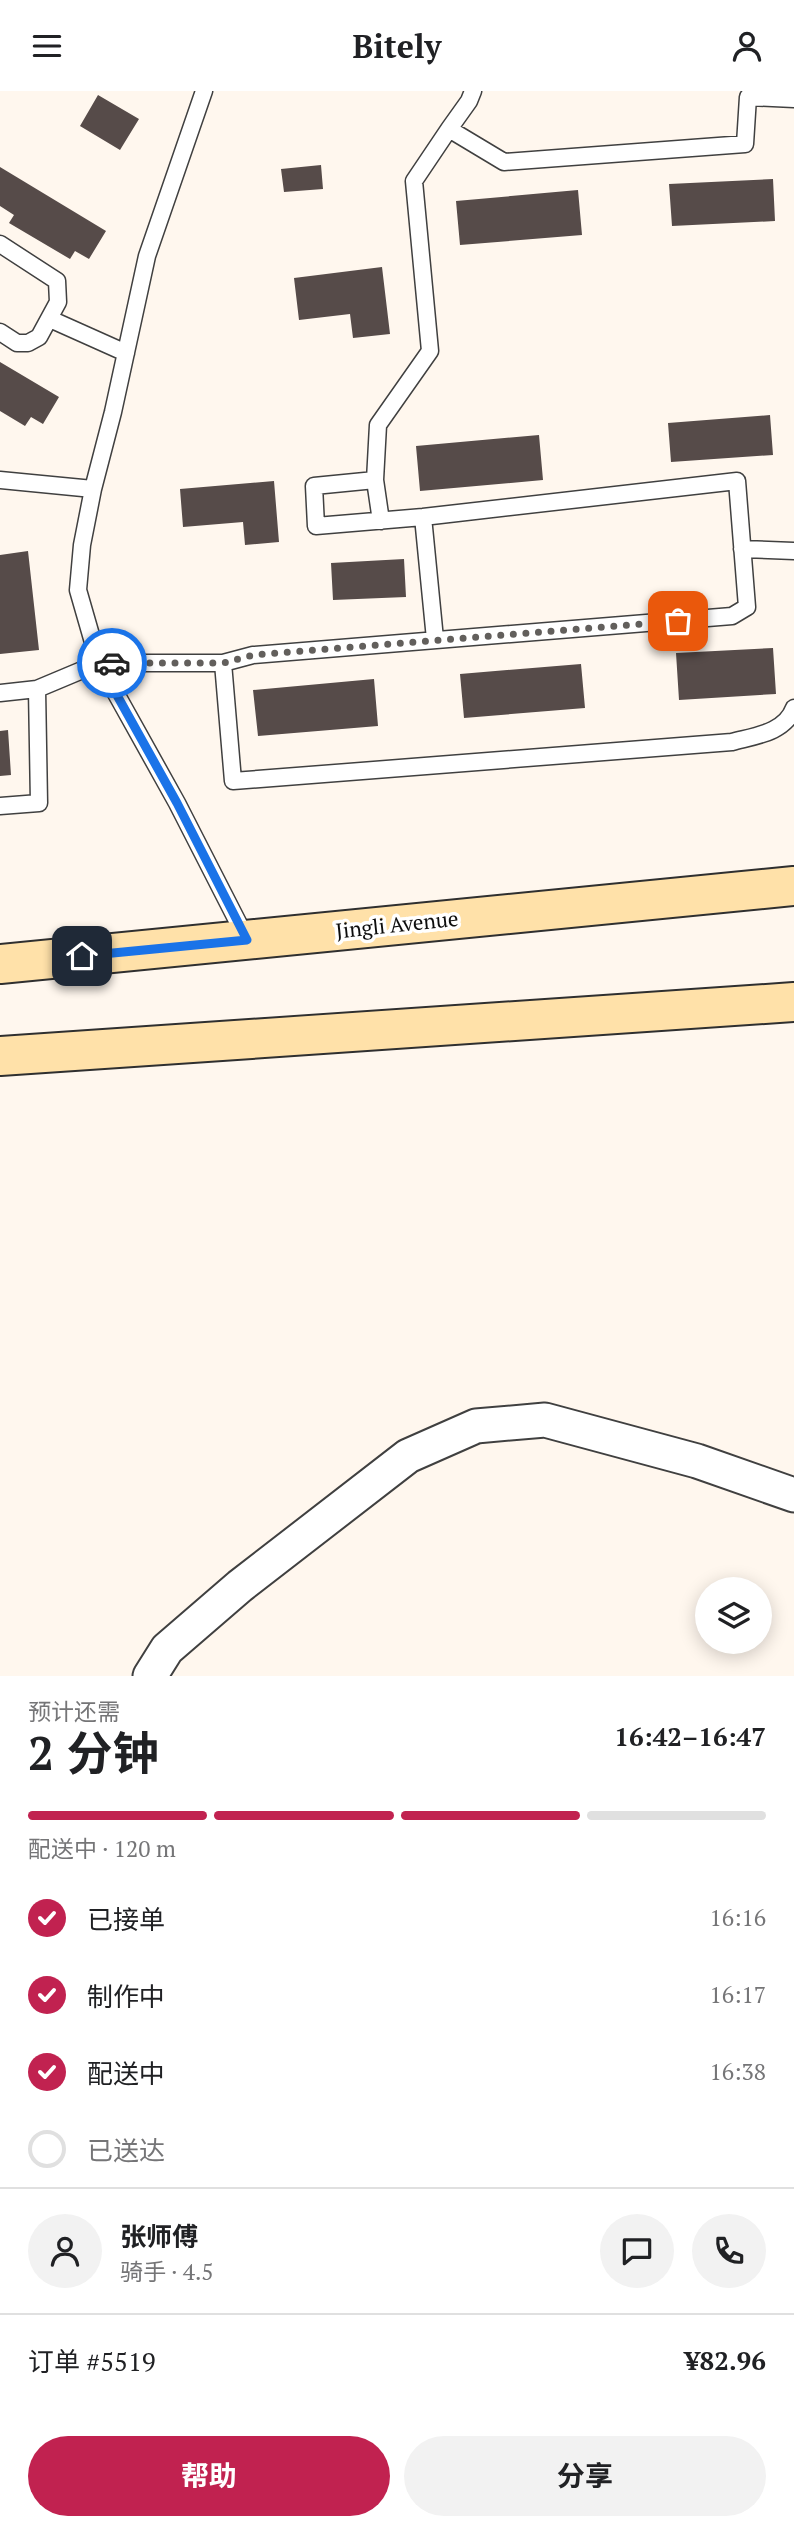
<!DOCTYPE html>
<html lang="zh">
<head>
<meta charset="utf-8">
<style>
	:root { --surface:#fff; --page:#f2f2f2; --text:#202124; --muted:#757577; --line:#e0e0e0; --accent:#c12250 }
	body { margin:0; font-family:"PT Serif","Noto Sans SC",serif; background:var(--page); color:var(--text); height:100vh; display:flex; flex-direction:column; font-size:26px; white-space:nowrap }
	* { box-sizing:border-box; margin:0 }
	p { font-size:23px; color:var(--muted) }
	.icon { flex:none; width:38px; height:38px; fill:none; stroke:currentColor; stroke-width:2; stroke-linecap:round; stroke-linejoin:round }
	.map { position:relative; height:1585px; overflow:hidden }
	.details { display:flex; flex-direction:column; background:var(--surface); flex:1 }
	.details>* { flex:none }
	.buttons { position:absolute; left:695px; top:1486px; display:grid; gap:14px }
	.buttons a { display:grid; place-items:center; width:77px; height:77px; border-radius:50%; background:var(--surface); box-shadow:0 4px 18px #0003; font-size:35px }
	.pin { position:absolute; display:grid; place-items:center; width:60px; height:60px; color:#fff; margin:-30px; border-radius:14px; box-shadow:0 4px 10px #0006 }
	.courier { position:absolute; display:grid; place-items:center; width:70px; height:70px; margin:-35px; border:5px solid #1a73e8; border-radius:50%; background:#fff; color:#222; box-shadow:0 2px 9px #0007 }
	.overview em { font-style:normal; font-weight:700 }
	.overview div { display:flex; flex-direction:column-reverse }
	.overview { display:flex; align-items:center; justify-content:space-between; height:119px; padding:0 28px }
	h1 { font-size:46px; font-weight:700; line-height:52px }
	.bar { display:grid; grid-template-columns:repeat(4,1fr); gap:10px 7px; align-content:center; height:84px; padding:0 28px }
	.bar i { height:9px; border-radius:5px; background:var(--line) }
	.bar .current { background:var(--accent) }
	.bar p { grid-column:span 4 }
	.line { display:flex; align-items:center; gap:18px; padding:0 28px; border-top:2px solid var(--line) }
	.line div { flex:1 }
	.round { display:grid; place-items:center; flex:none; width:74px; height:74px; border-radius:37px; background:var(--page) }
	ol { padding:0 28px; list-style:none }
	li { display:flex; align-items:center; gap:21px; height:77px }
	li p { margin-inline-start:auto }
	li .icon { padding:7px; border-radius:50%; background:var(--accent); color:#fff; stroke-width:4 }
	li:last-child { color:var(--muted) }
	li i { width:38px; height:38px; border:4px solid var(--line); border-radius:50% }
	.primary-button { display:flex; gap:14px; margin-top:auto; padding:14px 28px }
	.primary-button a { flex:1; height:80px; border-radius:42px; background:var(--accent); color:#fff; font-size:28px; font-weight:700; line-height:80px; text-align:center }
	.primary-button a+a { background:var(--page); color:var(--text) }
	header { display:flex; justify-content:space-between; align-items:center; height:91px; padding:0 28px; background:var(--surface); font-size:32px; font-weight:700 }
	.map>svg:first-child { display:block }
</style>
</head>
<body>
<header><svg class="icon" aria-label="menu" viewBox="0 0 24 24"><path d="M4 6h16M4 12h16M4 18h16"/></svg>Bitely<svg class="icon" aria-label="person" viewBox="0 0 24 24"><circle cx="12" cy="8" r="4"/><path d="M4 21q1-7 8-7t8 7"/></svg></header>
<div class="map">
<svg width="794" height="1585" viewBox="0 0 794 1585">
	<rect width="100%" height="100%" fill="#fff7ee"/>
	<!-- building -->
	<path fill="#564b49" d="M98,4L139,28L120,59L80,35Z
		M321,74L323,98L284,101L281,78Z
		M0,76L106,140L89,168L75,160L70,168L9,132L14,124L0,115Z
		M773,88L775,130L672,135L669,93Z
		M578,99L582,144L460,154L456,110Z
		M382,176L390,243L353,247L350,223L299,229L294,187Z
		M0,271L59,306L43,333L31,326L25,335L0,320Z
		M770,324L773,364L671,371L668,332Z
		M539,344L543,389L420,400L416,355Z
		M274,390L279,451L245,454L243,431L183,436L180,398Z
		M28,460L39,559L0,563V464Z
		M404,468L406,506L333,509L331,472Z
		M773,557L776,603L679,609L676,562Z
		M581,573L585,617L464,627L460,583Z
		M374,588L378,635L258,645L253,599Z
		M8,639L11,684L0,685V640Z"/>
	<g fill="none" stroke-linecap="round" stroke-linejoin="round">
		<!-- service casing -->
		<g stroke="#404040" stroke-width="19">
			<path id="service" d="M204,0L147,165L113,321L93,398L82,454L78,499L99,572L177,712L247,849
				M449,38L469,10L473,0
				M0,153L57,190L58,211L39,246L28,252H17L0,241
				M50,228L126,262
				M0,389L93,398
				M423,426L435,548
				M381,430L375,389L378,334L430,260L414,90L449,38L504,71L745,53L748,6L794,8
				M742,458L794,460
				M223,572L253,564L732,525L747,516L737,390L423,426L316,435L314,395L375,389
				M0,602L37,598L99,572H223L233,690L732,651C754,645 785,642 794,617
				M0,715L39,712L37,598"/>
		</g>
		<!-- minor casing -->
		<g stroke="#404040" stroke-width="37">
			<path id="minor" d="M150,1585L167,1558L240,1495L408,1365L476,1335L545,1329L697,1370L794,1404"/>
		</g>
		<!-- secondary casing -->
		<g stroke="#2f2f2f" stroke-width="42">
			<path id="secondary" d="M0,873L794,795
				M0,965L794,911"/>
		</g>
		<!-- service -->
		<use href="#service" stroke="#fff" stroke-width="16"/>
		<!-- minor -->
		<use href="#minor" stroke="#fff" stroke-width="33"/>
		<!-- secondary -->
		<use href="#secondary" stroke="#ffe1a9" stroke-width="38"/>
	</g>
	<g fill="none" stroke-linecap="round" stroke-linejoin="round">
		<!-- done -->
		<path stroke="#625f5c" stroke-width="7" stroke-dasharray="0 12.6" d="M112,572H223L253,564L678,530"/>
		<!-- route -->
		<path stroke="#1a73e8" stroke-width="9" d="M82,865L247,849L177,712L99,572H112"/>
	</g>
	<g text-anchor="middle" stroke-width="7" stroke-linejoin="round" paint-order="stroke">
		<!-- street labels -->
		<g font-size="21" fill="#0d0d0d" stroke="#fff">
			<text transform="translate(397 834) rotate(-6)" y="7">Jingli Avenue</text>
		</g>
	</g>
</svg>
<div class="buttons">
<a><svg class="icon" aria-label="layers" viewBox="0 0 24 24"><path d="M12 4l9 5-9 5-9-5zM3 14l9 5 9-5"/></svg></a>
</div>
<div class="pin" style="left:678px;top:530px;background:#ea580c"><svg class="icon" aria-label="bag" viewBox="0 0 24 24"><path d="M5 8h14l-1 12H6zM9 8a3 3 0 0 1 6 0"/></svg></div>
<div class="pin" style="left:82px;top:865px;background:#1f2937"><svg class="icon" aria-label="home" viewBox="0 0 24 24"><path d="M3 11l9-7 9 7M6 9v11h12V9"/></svg></div>
<div class="courier" style="left:112px;top:572px"><svg class="icon" aria-label="car" viewBox="0 0 24 24"><path d="M5 17H2v-5l4-1 3-4h7l3 4 3 1v5h-3M9 17h6M6 11h13"/><circle cx="7" cy="17" r="2"/><circle cx="17" cy="17" r="2"/></svg></div>
</div>
<section class="details">
<div class="overview"><div><h1>2 分钟</h1><p>预计还需</p></div><em>16:42–16:47</em></div>
<div class="bar"><i class="current"></i><i class="current"></i><i class="current"></i><i></i><p>配送中 · 120 m</p></div>
<ol>
<li><svg class="icon" aria-label="check" viewBox="0 0 24 24"><path d="M5 12l5 5 9-10"/></svg>已接单<p>16:16</p></li>
<li><svg class="icon" aria-label="check" viewBox="0 0 24 24"><path d="M5 12l5 5 9-10"/></svg>制作中<p>16:17</p></li>
<li><svg class="icon" aria-label="check" viewBox="0 0 24 24"><path d="M5 12l5 5 9-10"/></svg>配送中<p>16:38</p></li>
<li><i></i>已送达</li>
</ol>
<div class="line" style="height:126px"><a class="round"><svg class="icon" aria-label="person" viewBox="0 0 24 24"><circle cx="12" cy="8" r="4"/><path d="M4 21q1-7 8-7t8 7"/></svg></a><div><b>张师傅</b><p>骑手 · 4.5</p></div><a class="round"><svg class="icon" aria-label="chat" viewBox="0 0 24 24"><path d="M4 5h16v11H9l-5 4z"/></svg></a><a class="round"><svg class="icon" aria-label="phone" viewBox="0 0 24 24"><path d="M5 4h4l2 5-3 2q2 4 5 5l2-3 5 2v4C11 20 4 13 5 4z"/></svg></a></div>
<div class="line" style="height:91px"><div>订单 #5519</div><b>¥82.96</b></div>
<div class="primary-button"><a>帮助</a><a>分享</a></div>
</section>
</body>
</html>
